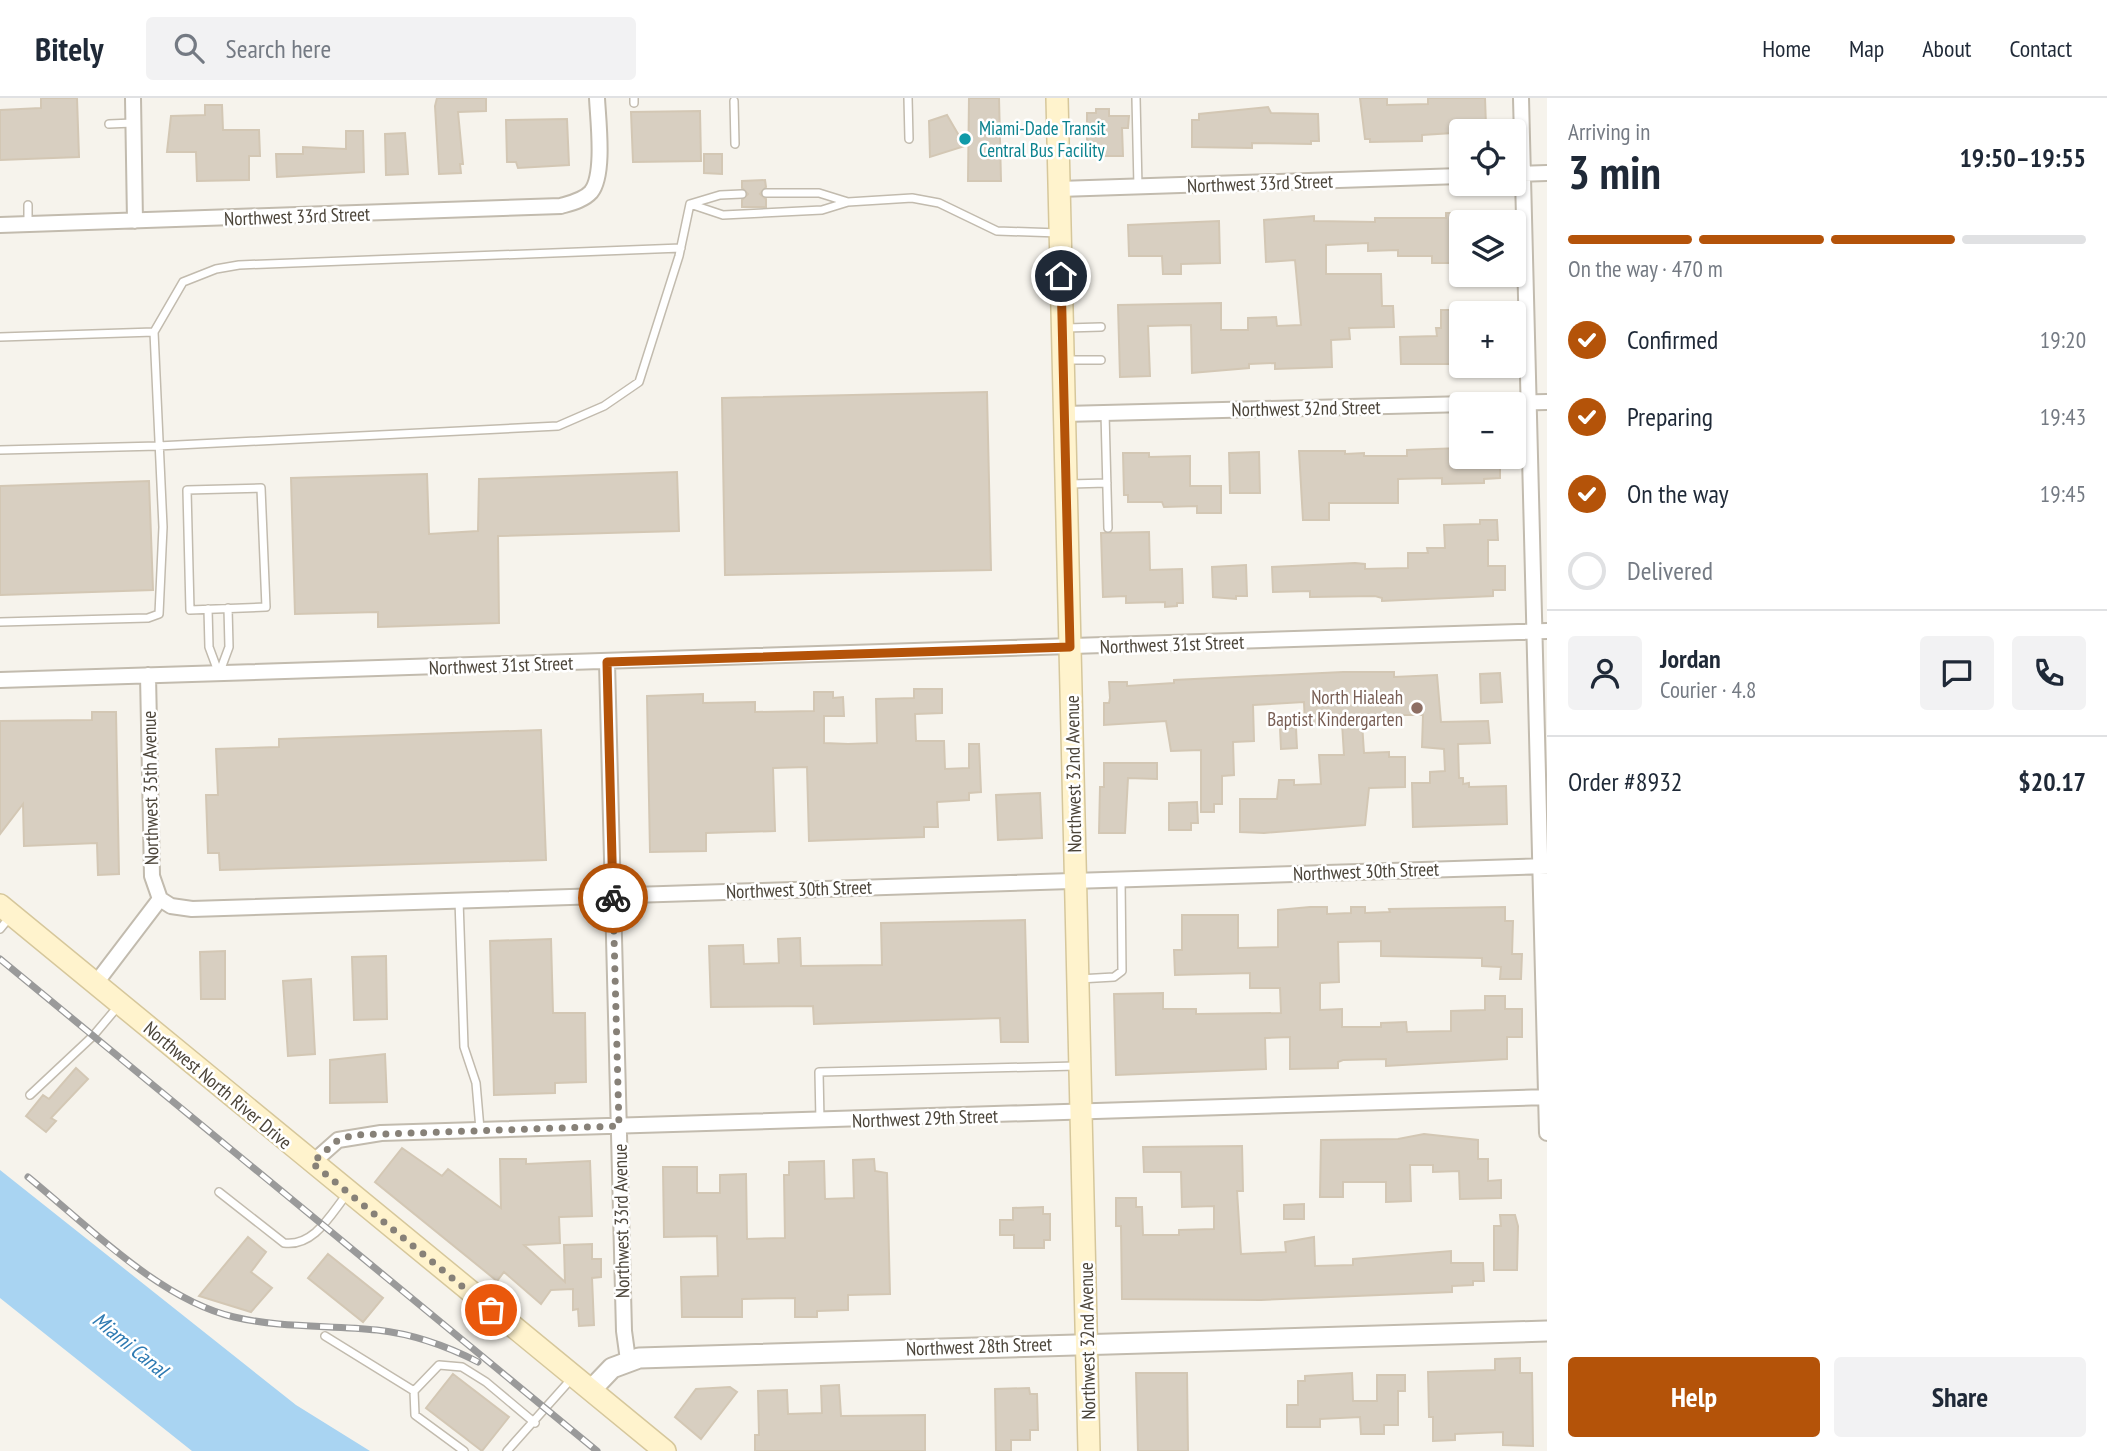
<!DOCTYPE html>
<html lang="en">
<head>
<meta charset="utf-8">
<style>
	:root { --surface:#fff; --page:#f2f2f3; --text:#1f2937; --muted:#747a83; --line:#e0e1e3; --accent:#b45309 }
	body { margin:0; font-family:"PT Sans Narrow",sans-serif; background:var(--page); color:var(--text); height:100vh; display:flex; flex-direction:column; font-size:26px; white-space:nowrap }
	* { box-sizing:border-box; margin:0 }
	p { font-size:23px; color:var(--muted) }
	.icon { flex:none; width:38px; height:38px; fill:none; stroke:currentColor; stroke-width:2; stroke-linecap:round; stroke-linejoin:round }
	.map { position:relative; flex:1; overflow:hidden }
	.side { display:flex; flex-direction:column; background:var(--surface); width:560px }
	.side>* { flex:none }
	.controls { position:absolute; left:1449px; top:21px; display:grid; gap:14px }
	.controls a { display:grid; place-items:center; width:77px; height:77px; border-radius:7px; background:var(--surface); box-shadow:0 2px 5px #0004; font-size:35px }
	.pin { position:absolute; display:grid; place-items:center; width:60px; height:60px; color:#fff; margin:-30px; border:4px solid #fff; border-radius:50%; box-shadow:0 2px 7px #0007 }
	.courier { position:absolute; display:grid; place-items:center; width:70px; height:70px; margin:-35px; border:5px solid #b45309; border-radius:50%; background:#fff; color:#222; box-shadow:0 2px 9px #0007 }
	.overview em { font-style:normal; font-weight:800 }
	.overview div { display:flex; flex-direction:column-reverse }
	.overview { display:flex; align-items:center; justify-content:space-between; height:119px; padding:0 21px }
	h1 { font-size:46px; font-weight:800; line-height:52px }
	.bar { display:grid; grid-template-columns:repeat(4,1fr); gap:10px 7px; align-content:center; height:84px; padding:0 21px }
	.bar i { height:9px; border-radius:5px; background:var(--line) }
	.bar .on { background:var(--accent) }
	.bar p { grid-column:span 4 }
	.line { display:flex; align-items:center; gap:18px; padding:0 21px; border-top:2px solid var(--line) }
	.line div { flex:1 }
	.round { display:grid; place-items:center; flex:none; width:74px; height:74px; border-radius:7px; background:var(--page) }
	ol { padding:0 21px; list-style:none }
	li { display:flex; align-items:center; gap:21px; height:77px }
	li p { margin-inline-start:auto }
	li .icon { padding:7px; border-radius:50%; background:var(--accent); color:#fff; stroke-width:4 }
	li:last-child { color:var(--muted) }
	li i { width:38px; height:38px; border:4px solid var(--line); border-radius:50% }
	.button { display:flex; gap:14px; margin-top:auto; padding:14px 21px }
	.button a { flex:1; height:80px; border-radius:7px; background:var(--accent); color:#fff; font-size:28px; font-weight:800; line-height:80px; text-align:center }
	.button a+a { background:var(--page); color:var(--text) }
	header { display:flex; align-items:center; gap:42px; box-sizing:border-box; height:98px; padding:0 35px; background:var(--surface); border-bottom:2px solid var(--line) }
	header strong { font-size:33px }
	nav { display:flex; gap:38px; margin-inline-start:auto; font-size:24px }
	.search { width:490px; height:63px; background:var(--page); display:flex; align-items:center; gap:18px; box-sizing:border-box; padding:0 24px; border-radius:7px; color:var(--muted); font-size:26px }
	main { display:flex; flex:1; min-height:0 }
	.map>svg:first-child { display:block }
</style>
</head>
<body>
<header>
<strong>Bitely</strong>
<div class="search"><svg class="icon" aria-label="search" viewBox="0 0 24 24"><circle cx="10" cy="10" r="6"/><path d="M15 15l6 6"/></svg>Search here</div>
<nav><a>Home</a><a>Map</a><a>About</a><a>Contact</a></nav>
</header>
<main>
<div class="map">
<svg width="1547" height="1353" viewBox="0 0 1547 1353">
	<rect width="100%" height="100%" fill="#f6f3ec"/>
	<!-- water -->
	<path fill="#a9d4f2" d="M0,1072L296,1307L370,1353H192L0,1200Z"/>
	<!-- building -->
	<path fill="#d8cfc1" stroke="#d3c7b4" stroke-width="2" d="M41,0H77L79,59L0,62V12L41,10Z
		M437,0H486V13L458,14L463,66H460L461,75L439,76L435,8Z
		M969,0H999L1001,83H968Z
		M1360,0H1387V7L1428,6V0H1485L1486,28L1484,33L1422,37V43L1370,44V41H1365Z
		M205,7H222L223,32H259L260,58H249V82L197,83L196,54H167L171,18L205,17Z
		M1268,9L1271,15L1318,16L1319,43H1311V46L1252,45V50L1192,49V22H1199V16Z
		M1096,11H1109V18H1129L1128,30H1122L1123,58H1087V15H1096Z
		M700,13L701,63L633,64L631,14Z
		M947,17L965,48L930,59L929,23Z
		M567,21L569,67L518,70L516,64H507L506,22Z
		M346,33H363L364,74L277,79L276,56H303V49L346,51Z
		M405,35L408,76L386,77L385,36Z
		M704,56H722V76L704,75Z
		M765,82L766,89L760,96L766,101V109H742V102L748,96L742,90V83Z
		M1446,115H1460L1461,165H1432V158H1398V152L1368,153V145L1326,147V176H1381L1382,208H1393L1394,229L1349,230L1350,241L1331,242L1332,269L1275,271V265L1249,266V270L1192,275L1191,227L1148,228L1150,278L1120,279L1118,207L1221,205V232H1248V220L1276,219L1277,228L1301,227L1295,162L1266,164L1264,122L1314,118V123L1375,124V120H1446Z
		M1219,123L1220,165L1181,166V176H1163L1162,158H1129L1128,127Z
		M1441,212H1458L1460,266H1401L1400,239L1437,238L1436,230H1441Z
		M987,294L991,472L725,477L722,300Z
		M1461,350V359H1500V380L1484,381V385L1442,386V380L1398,381V405H1329V422H1303L1299,353H1345V356L1364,355V358H1407V352Z
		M1259,354L1260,395H1230L1229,355Z
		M1123,355H1149V359L1190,358V388H1221V415H1197V408L1164,409L1162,404H1128V397H1124Z
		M677,374L679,433L498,438L499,525L378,529V514L295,516L291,380L427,376L429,436L478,433L479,381Z
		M149,383L153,492L0,497V388Z
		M1480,422H1497L1498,442H1488V468H1505V492H1493V498L1382,503V500L1375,498L1310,499V493L1273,494L1272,469L1355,465L1365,466V471L1408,470V455H1428L1427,450H1445L1444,427L1480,426Z
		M1149,434L1150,472L1182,471L1183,505H1177V508L1165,509V504L1126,505V498L1103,499L1101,435Z
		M1246,467L1247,498H1236V501L1213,499L1212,469Z
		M1343,574H1394V579L1437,577L1441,624L1488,623L1490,645L1458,646L1459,680H1463V686L1469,685V689L1506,688L1507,726L1413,729L1412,685H1430V674L1445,673L1444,651L1422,649L1423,617H1392V625H1362L1364,655L1389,654V659H1405V689L1369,690L1365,727L1264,735L1240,734V701H1277L1279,682H1294V687L1321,686L1319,657H1344L1342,625L1305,627L1304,604L1253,607L1254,643L1233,644L1234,677L1222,678V706H1214V714H1201V652L1171,653L1166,623L1104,627V605H1109L1110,600L1109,584H1127V588L1174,585V582Z
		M1500,575L1502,604L1481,605L1480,576Z
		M914,591H942V615L915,616L916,643H944L945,671L969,670V646H979L981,694L969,695V702L937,704L938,729H924V739L809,743L807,669L773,670L775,733L706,735V753L650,754L647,598L703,596V605L755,604V614L814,613V594H833V600L843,599L844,618H824V645L848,646L877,645L876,601L914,600Z
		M92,614H116L119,776L98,777L97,745L24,748L23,706L0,736V623L92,622Z
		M1280,630H1296L1297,650L1281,651Z
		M541,632L546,762L220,772L219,755H208L206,697H218L216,651L279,649V641Z
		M1104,665H1157V681L1128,680L1125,735H1099L1100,689H1104Z
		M1040,695L1042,740L998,742L996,697Z
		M1197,704L1198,725H1191V732H1169V705Z
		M1310,809H1327V816L1351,815V809H1365V815L1390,814L1389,811L1505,809V823H1513L1512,856H1522L1521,881H1500L1501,869L1482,868V860L1381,858V843L1338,844L1339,884L1320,885V912L1342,911V929H1381V925L1406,924L1407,934L1451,933V913L1485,912V898H1505V911H1522V939H1507V961L1386,968V961L1343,962L1338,964V970L1290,971V939L1265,940L1266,971L1116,977L1114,896L1163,895V911H1196V916L1281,915L1280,890H1250V875L1175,877L1174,852H1182V817H1238V850L1278,849V812Z
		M1025,822L1028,944H1001L1000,920L814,926L813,908L711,909L709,848L743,847L744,866L779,865L778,841L800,840L801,868L882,867L881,825Z
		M551,841L553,915H585L586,984L555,985V995L494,997L490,843Z
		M225,853V901H201L200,854Z
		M386,858L387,921L354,922L352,859Z
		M311,881L315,956L288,958L283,883Z
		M385,956L387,1004L330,1005V962Z
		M76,970L88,981L51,1020L56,1023L46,1034L26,1018L43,997L49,1001Z
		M1424,1036L1478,1042V1061H1488V1083L1501,1082V1100L1460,1101L1459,1073L1433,1074V1067H1410L1411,1103L1386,1104V1084H1343V1099H1320L1321,1042L1398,1041Z
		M1242,1048L1243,1093H1237L1241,1156L1286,1154L1285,1144L1314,1139L1315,1168L1353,1167V1161L1451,1153V1165H1483L1484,1183H1473V1187L1452,1188V1194L1261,1202L1122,1201L1121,1128H1116V1100H1136V1109H1142L1143,1137H1179V1132L1214,1131V1108L1182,1109L1181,1074H1144L1143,1049Z
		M402,1050L442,1078L448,1071L501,1110L500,1061H526V1066L590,1063L592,1118L559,1119L560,1145L524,1147L565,1184L564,1147L592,1146V1161H601V1179L592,1180L594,1227L579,1228L578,1211L573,1212V1191L551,1192L541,1206L504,1174L497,1183L375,1084Z
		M874,1061L875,1073L887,1075L890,1196L848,1197V1212L817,1213V1219H795V1200L742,1201V1219H682L681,1179L718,1178L717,1138L664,1139L663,1069H697V1095H720V1077L746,1076L747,1141L785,1140L784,1077H789V1064L824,1063L825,1101L854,1100L853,1062Z
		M1304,1106V1121H1284V1107Z
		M1043,1109V1116H1050V1142H1044V1150H1014V1137H1000V1122H1013V1110Z
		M1500,1117H1515L1518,1128L1517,1172H1494V1128H1501Z
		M248,1139L266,1154L251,1174L272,1190L251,1214L199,1198Z
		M328,1156L383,1200L363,1224L308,1180Z
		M1520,1260V1275H1532L1533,1348L1503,1347V1334L1455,1336V1342L1433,1343V1319H1429L1428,1274L1495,1272V1261Z
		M1136,1275H1187L1188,1353H1138Z
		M1352,1275L1353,1303H1377V1277H1405V1293H1398V1327H1384V1336H1361L1360,1319L1320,1321V1329H1287V1307H1298V1283H1305V1278Z
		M453,1276L509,1319L482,1353L426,1310Z
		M839,1287L841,1318L925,1317V1353H755V1337H759L758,1293L787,1292L788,1316L822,1315L821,1288Z
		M730,1289L737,1294L701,1341L675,1319L696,1291Z
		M1029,1290L1030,1296H1037L1038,1332H1030V1342H1011V1353H996L995,1291Z"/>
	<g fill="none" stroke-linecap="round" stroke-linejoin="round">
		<!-- service casing -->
		<g stroke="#c2bbae" stroke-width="10">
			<path id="service" d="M634,0V5
				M908,0L909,41
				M1136,0L1138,89
				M734,3L735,46
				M109,26L133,25
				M742,96L720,97L690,106L723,117L822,112L848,104L819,95H766
				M848,104L912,100L939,105L997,133L1059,135
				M28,107V125
				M1066,230L1101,229
				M0,239L154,234
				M1066,262H1101
				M1105,315L1108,430
				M0,352L158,348L558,328L604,308L639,284L679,158L690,106
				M1070,386L1107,385
				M261,390L266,509L190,512L187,392Z
				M208,511L209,549L219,576L229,549L228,510
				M0,524L148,520L159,516L163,429L154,234L183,184L216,171L239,167L681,150
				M459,802L464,949L476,985L480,1031
				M0,831L9,820
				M1079,881L1114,879L1122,873L1121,781
				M30,997L93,938L120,906
				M820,1023L819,974L1076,968
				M219,1094L284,1145C314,1149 331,1116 347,1096
				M325,1238L414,1293L415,1317L464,1353
				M414,1293L439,1267L462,1269L486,1284L535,1325
				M507,1353L573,1279"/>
		</g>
		<!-- minor casing -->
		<g stroke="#c2bbae" stroke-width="18">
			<path id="minor" d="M133,0L135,123
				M1521,0L1547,1035
				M1517,76L1547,75
				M1059,91L1461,78
				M0,127L561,108C571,105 584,102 591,94C605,77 598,22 597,0
				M1064,316L1547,304
				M607,564L624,1233L628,1262
				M148,577L152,778L160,801
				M0,582L1547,533
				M160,801L171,808L192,811L1547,768
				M96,885L160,801
				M312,1065L338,1042L381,1035L1547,999"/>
		</g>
		<!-- tertiary casing -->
		<g stroke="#c2bbae" stroke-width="23">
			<path id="tertiary" d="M591,1292L612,1270L639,1260L1547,1233"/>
		</g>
		<!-- secondary casing -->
		<g stroke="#d6c79b" stroke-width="24">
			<path id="secondary" d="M1057,0L1089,1353
				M0,807L665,1353"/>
		</g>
		<!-- service -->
		<use href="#service" stroke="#fff" stroke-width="7"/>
		<!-- minor -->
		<use href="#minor" stroke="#fff" stroke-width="14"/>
		<!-- tertiary -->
		<use href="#tertiary" stroke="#fff" stroke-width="19"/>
		<!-- secondary -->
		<use href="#secondary" stroke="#fff3cd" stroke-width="21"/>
		<!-- rail casing -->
		<g stroke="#9a9a9a" stroke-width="7">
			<path id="rail" d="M0,861L597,1353
				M28,1079C87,1127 160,1202 234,1219C280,1230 330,1227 377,1232C413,1236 447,1248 478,1264"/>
		</g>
		<!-- rail -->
		<use href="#rail" stroke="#fff" stroke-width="4.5" stroke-dasharray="13" stroke-linecap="butt"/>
	</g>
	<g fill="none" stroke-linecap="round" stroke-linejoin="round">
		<!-- done -->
		<path stroke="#878178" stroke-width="7" stroke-dasharray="0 12.6" d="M491,1212L312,1065L338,1042L354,1037L619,1028L613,800"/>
		<!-- route -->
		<path stroke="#b45309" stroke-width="9" d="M613,800L607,564L1070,549L1061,178"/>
	</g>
	<!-- markers -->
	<circle fill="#0f9aa8" stroke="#fff" stroke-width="2.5" cx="965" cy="41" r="7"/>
	<circle fill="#8d6e63" stroke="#fff" stroke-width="2.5" cx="1417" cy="610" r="7"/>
	<g text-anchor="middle" stroke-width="5" stroke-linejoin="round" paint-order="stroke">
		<!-- culture labels -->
		<g font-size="19" fill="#0d838f" stroke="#fff" text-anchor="start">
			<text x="979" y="37">Miami-Dade Transit<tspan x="979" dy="22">Central Bus Facility</tspan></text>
		</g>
		<!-- street labels -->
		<g font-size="19" fill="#4b4439" stroke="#fff">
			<text transform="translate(1260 85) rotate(-2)" y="7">Northwest 33rd Street</text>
			<text transform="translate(297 118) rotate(-2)" y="7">Northwest 33rd Street</text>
			<text transform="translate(1306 310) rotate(-1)" y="7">Northwest 32nd Street</text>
			<text transform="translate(1172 546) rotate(-2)" y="7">Northwest 31st Street</text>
			<text transform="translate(501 567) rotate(-2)" y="7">Northwest 31st Street</text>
			<text transform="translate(1073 676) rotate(-91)" y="7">Northwest 32nd Avenue</text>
			<text transform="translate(150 690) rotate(-91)" y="7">Northwest 35th Avenue</text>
			<text transform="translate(1366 773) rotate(-2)" y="7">Northwest 30th Street</text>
			<text transform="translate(799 791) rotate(-2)" y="7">Northwest 30th Street</text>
			<text transform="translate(218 987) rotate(40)" y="7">Northwest North River Drive</text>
			<text transform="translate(925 1020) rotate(-2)" y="7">Northwest 29th Street</text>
			<text transform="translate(621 1123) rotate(-91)" y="7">Northwest 33rd Avenue</text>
			<text transform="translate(1087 1243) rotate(-91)" y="7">Northwest 32nd Avenue</text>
			<text transform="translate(979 1248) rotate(-2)" y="7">Northwest 28th Street</text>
		</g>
		<!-- education labels -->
		<g font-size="19" fill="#785e54" stroke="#fff" text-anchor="end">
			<text x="1403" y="606">North Hialeah<tspan x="1403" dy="22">Baptist Kindergarten</tspan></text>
		</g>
		<!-- water labels -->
		<g font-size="21" font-style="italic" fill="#2e7ab2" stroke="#fff">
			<text transform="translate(130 1247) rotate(39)" y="7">Miami Canal</text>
		</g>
	</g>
</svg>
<div class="controls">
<a><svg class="icon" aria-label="locate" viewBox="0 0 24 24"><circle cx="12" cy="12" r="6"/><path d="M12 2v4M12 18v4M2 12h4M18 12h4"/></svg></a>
<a><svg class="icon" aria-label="layers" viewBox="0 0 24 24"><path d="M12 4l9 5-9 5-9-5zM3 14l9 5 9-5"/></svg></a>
<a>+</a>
<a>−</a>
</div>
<div class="pin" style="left:491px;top:1212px;background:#ea580c"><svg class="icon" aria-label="bag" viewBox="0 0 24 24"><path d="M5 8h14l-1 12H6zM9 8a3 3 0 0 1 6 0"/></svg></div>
<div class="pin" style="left:1061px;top:178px;background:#1f2937"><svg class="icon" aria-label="home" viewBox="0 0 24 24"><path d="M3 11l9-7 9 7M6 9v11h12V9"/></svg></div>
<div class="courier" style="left:613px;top:800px"><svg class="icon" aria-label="bike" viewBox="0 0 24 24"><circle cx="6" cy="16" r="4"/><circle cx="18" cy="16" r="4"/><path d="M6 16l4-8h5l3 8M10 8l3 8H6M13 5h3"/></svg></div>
</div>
<section class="side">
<div class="overview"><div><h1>3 min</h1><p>Arriving in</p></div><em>19:50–19:55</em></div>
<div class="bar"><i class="on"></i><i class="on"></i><i class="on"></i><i></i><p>On the way · 470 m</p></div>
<ol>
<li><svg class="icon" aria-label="check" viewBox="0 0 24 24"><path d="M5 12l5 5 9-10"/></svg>Confirmed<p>19:20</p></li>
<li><svg class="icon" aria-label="check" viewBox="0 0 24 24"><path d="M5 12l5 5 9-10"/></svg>Preparing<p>19:43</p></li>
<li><svg class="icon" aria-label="check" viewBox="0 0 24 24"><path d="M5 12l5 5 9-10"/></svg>On the way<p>19:45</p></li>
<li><i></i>Delivered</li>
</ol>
<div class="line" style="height:126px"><a class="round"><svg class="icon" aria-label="person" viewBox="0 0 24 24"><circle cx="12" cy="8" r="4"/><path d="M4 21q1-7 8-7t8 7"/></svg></a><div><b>Jordan</b><p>Courier · 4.8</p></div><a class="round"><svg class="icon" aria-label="chat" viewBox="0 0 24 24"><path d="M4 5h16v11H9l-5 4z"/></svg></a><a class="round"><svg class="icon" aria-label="phone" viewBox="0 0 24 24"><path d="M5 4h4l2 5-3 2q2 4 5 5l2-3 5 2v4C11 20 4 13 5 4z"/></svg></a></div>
<div class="line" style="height:91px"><div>Order #8932</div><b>$20.17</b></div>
<div class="button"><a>Help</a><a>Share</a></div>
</section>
</main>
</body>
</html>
